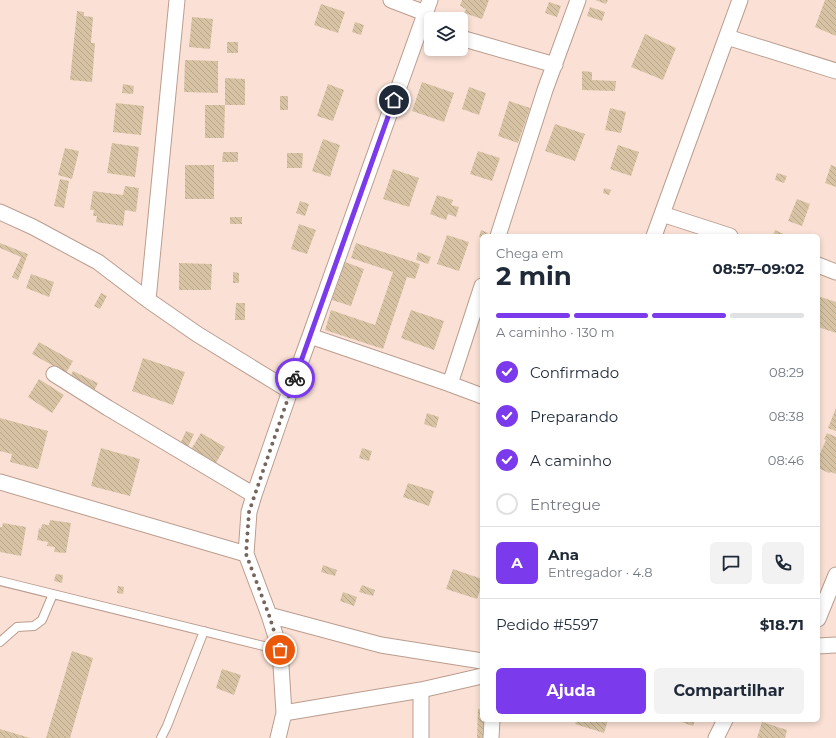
<!DOCTYPE html>
<html lang="pt">
<head>
<meta charset="utf-8">
<style>
	:root { --surface:#fff; --page:#f2f2f3; --text:#1f2937; --muted:#747a83; --line:#e0e1e3; --accent:#7c3aed }
	body { margin:0; font-family:Montserrat,sans-serif; background:var(--page); color:var(--text); height:100vh; display:flex; flex-direction:column; font-size:15px; white-space:nowrap }
	* { box-sizing:border-box; margin:0 }
	p { font-size:13px; color:var(--muted) }
	.icon { flex:none; width:22px; height:22px; fill:none; stroke:currentColor; stroke-width:2; stroke-linecap:round; stroke-linejoin:round }
	.map { position:relative; flex:1; overflow:hidden }
	.panel { position:absolute; left:480px; top:234px; width:340px; height:488px; display:flex; flex-direction:column; background:var(--surface); border-radius:6px; box-shadow:0 2px 6px #0003 }
	.panel>* { flex:none }
	.fabs { position:absolute; left:424px; top:12px; display:grid; gap:8px }
	.fabs a { display:grid; place-items:center; width:44px; height:44px; border-radius:6px; background:var(--surface); box-shadow:0 2px 6px #0003; font-size:20px }
	.pin { position:absolute; display:grid; place-items:center; width:34px; height:34px; color:#fff; margin:-17px; border:2px solid #fff; border-radius:50%; box-shadow:0 1px 4px #0007 }
	.courier { position:absolute; display:grid; place-items:center; width:40px; height:40px; margin:-20px; border:3px solid #7c3aed; border-radius:50%; background:#fff; color:#222; box-shadow:0 1px 5px #0007 }
	.overview em { font-style:normal; font-weight:700 }
	.overview div { display:flex; flex-direction:column-reverse }
	.overview { display:flex; align-items:center; justify-content:space-between; height:68px; padding:0 16px }
	h1 { font-size:26px; font-weight:700; line-height:30px }
	.bar { display:grid; grid-template-columns:repeat(4,1fr); gap:6px 4px; align-content:center; height:48px; padding:0 16px }
	.bar i { height:5px; border-radius:3px; background:var(--line) }
	.bar .on { background:var(--accent) }
	.bar p { grid-column:span 4 }
	.line { display:flex; align-items:center; gap:10px; padding:0 16px; border-top:1px solid var(--line) }
	.line div { flex:1 }
	.round { display:grid; place-items:center; flex:none; width:42px; height:42px; border-radius:6px; background:var(--page) }
	ol { padding:0 16px; list-style:none }
	li { display:flex; align-items:center; gap:12px; height:44px }
	li p { margin-inline-start:auto }
	li .icon { padding:4px; border-radius:50%; background:var(--accent); color:#fff; stroke-width:4 }
	li:last-child { color:var(--muted) }
	li i { width:22px; height:22px; border:2px solid var(--line); border-radius:50% }
	.button { display:flex; gap:8px; margin-top:auto; padding:8px 16px }
	.button a { flex:1; height:46px; border-radius:6px; background:var(--accent); color:#fff; font-size:16px; font-weight:700; line-height:46px; text-align:center }
	.button a+a { background:var(--page); color:var(--text) }
	.map>svg:first-child { display:block }
</style>
</head>
<body>
<div class="map">
<svg width="836" height="738" viewBox="0 0 836 738">
	<defs>
		<pattern id="building-back-hatch" width="6" height="6" patternUnits="userSpaceOnUse"><rect width="6" height="6" fill="#d7c3a4"/><path d="M-1 5l2 2M0 0l6 6M5-1l2 2" fill="none" stroke="#b9a78d"/></pattern>
	</defs>
	<rect width="100%" height="100%" fill="#fbe1d5"/>
	<!-- building -->
	<path fill="url(#building-back-hatch)" d="M462,0H489L482,19L464,13L466,9L463,8V7L460,6Z
		M595,0H608L606,4Z
		M825,0H836V36L815,27Z
		M549,2L561,6L557,17L545,13Z
		M321,4L345,12L338,33L314,25Z
		M590,7L605,12L602,21L587,16Z
		M77,11L84,12V16L93,17L91,43H95L92,82L70,80Z
		M192,17L213,19L210,49L189,47Z
		M355,22L364,25L361,35L352,32Z
		M645,34L676,48L663,80L631,67Z
		M227,42H238V53H227Z
		M185,60L218,61V93L184,92Z
		M582,71L592,72V80L616,81L615,91L582,90Z
		M225,78L245,79V105H225L224,138H205V105H225Z
		M422,82L454,93L444,122L412,111Z
		M123,84L134,86L133,94L122,93Z
		M328,84L344,90L333,121L317,116Z
		M469,87L486,93L479,115L462,109Z
		M280,96H288V110H280Z
		M509,101L530,108L518,143L498,136Z
		M116,103L144,106L141,135L113,132Z
		M610,108L626,112L621,133L605,130Z
		M555,124L585,134L575,161L545,151Z
		M323,139L340,145L330,177L312,171Z
		M112,143L139,147L135,177L107,173Z
		M618,145L639,152L631,176L610,169Z
		M65,148L79,151L72,179L58,175Z
		M478,151L500,158L492,181L470,174Z
		M223,152H238V162H222Z
		M287,153H303L302,168H287Z
		M185,165H214V199H185Z
		M831,165L836,167V187L825,183Z
		M393,169L419,178L409,207L383,199Z
		M777,173L787,176L784,183L775,180Z
		M60,179L69,181L64,208L54,206Z
		M125,186L139,188L136,212L125,210L123,226L96,222L97,216H93L94,210H90L93,191L123,195Z
		M604,188L611,190L609,195L603,193Z
		M437,195L453,200L451,205L459,207L456,217L448,214L446,220L430,214Z
		M797,199L810,204L802,226L788,221Z
		M300,201L309,204L305,216L296,213Z
		M230,217H242V224H230Z
		M299,224L316,230L307,254L291,249Z
		M481,230L488,233L487,236H482V238L479,237Z
		M775,230L788,236H773Z
		M447,235L469,242L459,271L437,264Z
		M0,243L28,254L18,280L12,277L21,257L0,248Z
		M356,243L420,264L415,279L407,277L383,349L325,330L331,310L375,325L393,272L351,258Z
		M418,252L431,257L428,264L416,260Z
		M345,262L364,269L351,306L332,300Z
		M179,263L212,264L211,290H179Z
		M233,272L239,273V283H233Z
		M31,274L54,282L49,297L26,288Z
		M101,293L107,296L100,309L94,306Z
		M818,296L836,302V333L818,327Z
		M236,303H245V320H235Z
		M411,310L444,321L434,350L401,338Z
		M39,342L73,361L66,373L32,354Z
		M143,358L185,372L173,405L132,391Z
		M73,371L98,383L94,391L70,378Z
		M39,379L64,395L52,413L28,397Z
		M836,408V431L828,428Z
		M427,413L439,417L436,428L424,424Z
		M0,418L48,431L38,469L10,462L12,454L0,451Z
		M186,431L194,434L188,447L180,444Z
		M201,433L225,447L215,465L190,451Z
		M827,433L836,437V474L831,472L829,473L818,468V458L826,440L824,439Z
		M101,448L140,459L130,496L91,486Z
		M362,448L372,451L369,461L359,458Z
		M408,483L434,491L429,506L403,497Z
		M50,520L71,523L66,553L54,552L55,547L47,546L48,542L37,540L39,528L41,529L42,524L49,525Z
		M3,523L26,527L21,556L0,552V527H2Z
		M323,565L337,570L335,576L321,572Z
		M453,569L482,579V585L477,599L446,589Z
		M56,574L63,575L62,583L54,581Z
		M362,585L375,590L373,596L359,592Z
		M118,586L124,587L123,594L117,593Z
		M343,592L357,597L354,606L340,601Z
		M72,651L93,658L70,738H46Z
		M222,669L241,675L234,695L216,688Z
		M478,709H482V720H485V738H477Z
		M577,720H608L604,733L575,724Z
		M676,720H695L693,726Z
		M762,722L787,730L785,738H757Z
		M0,729L30,738H0Z"/>
	<g fill="none" stroke-linecap="round" stroke-linejoin="round">
		<!-- lane casing -->
		<g stroke="#bb9d8f" stroke-width="10">
			<path id="lane" d="M0,581L280,650
				M0,642L17,627L34,626L42,620L53,594
				M161,738L167,726L204,631"/>
		</g>
		<!-- street casing -->
		<g stroke="#bb9d8f" stroke-width="17">
			<path id="street" d="M391,0L425,13
				M727,37L836,71
				M461,38L555,65
				M0,212L33,227L98,262L148,300L197,334L290,391
				M662,214L730,236
				M498,236L545,90L578,0
				M654,236L740,0
				M818,265L836,272
				M148,300L177,0
				M310,336L450,384L482,396
				M54,374L108,408L254,495
				M450,384L482,286
				M0,482L246,554
				M269,615L381,645L482,661
				M818,619L836,575
				M818,646L836,645
				M421,690V738
				M284,713L421,690L482,676
				M278,738L284,713L280,650L269,615L246,554L249,512L254,495L290,391L310,336L430,0
				M491,738L492,720
				M716,738L725,720"/>
		</g>
		<!-- lane -->
		<use href="#lane" stroke="#fff" stroke-width="8"/>
		<!-- street -->
		<use href="#street" stroke="#fff" stroke-width="15"/>
	</g>
	<g fill="none" stroke-linecap="round" stroke-linejoin="round">
		<!-- done -->
		<path stroke="#75655d" stroke-width="4" stroke-dasharray="0 7.2" d="M280,650L269,615L246,554L249,512L252,503L295,378"/>
		<!-- route -->
		<path stroke="#7c3aed" stroke-width="5" d="M295,378L310,336L394,100"/>
	</g>
</svg>
<div class="fabs">
<a><svg class="icon" aria-label="layers" viewBox="0 0 24 24"><path d="M12 4l9 5-9 5-9-5zM3 14l9 5 9-5"/></svg></a>
</div>
<div class="pin" style="left:280px;top:650px;background:#ea580c"><svg class="icon" aria-label="bag" viewBox="0 0 24 24"><path d="M5 8h14l-1 12H6zM9 8a3 3 0 0 1 6 0"/></svg></div>
<div class="pin" style="left:394px;top:100px;background:#1f2937"><svg class="icon" aria-label="home" viewBox="0 0 24 24"><path d="M3 11l9-7 9 7M6 9v11h12V9"/></svg></div>
<div class="courier" style="left:295px;top:378px"><svg class="icon" aria-label="bike" viewBox="0 0 24 24"><circle cx="6" cy="16" r="4"/><circle cx="18" cy="16" r="4"/><path d="M6 16l4-8h5l3 8M10 8l3 8H6M13 5h3"/></svg></div>
<section class="panel">
<div class="overview"><div><h1>2 min</h1><p>Chega em</p></div><em>08:57–09:02</em></div>
<div class="bar"><i class="on"></i><i class="on"></i><i class="on"></i><i></i><p>A caminho · 130 m</p></div>
<ol>
<li><svg class="icon" aria-label="check" viewBox="0 0 24 24"><path d="M5 12l5 5 9-10"/></svg>Confirmado<p>08:29</p></li>
<li><svg class="icon" aria-label="check" viewBox="0 0 24 24"><path d="M5 12l5 5 9-10"/></svg>Preparando<p>08:38</p></li>
<li><svg class="icon" aria-label="check" viewBox="0 0 24 24"><path d="M5 12l5 5 9-10"/></svg>A caminho<p>08:46</p></li>
<li><i></i>Entregue</li>
</ol>
<div class="line" style="height:72px"><b class="round" style="background:var(--accent);color:#fff">A</b><div><b>Ana</b><p>Entregador · 4.8</p></div><a class="round"><svg class="icon" aria-label="chat" viewBox="0 0 24 24"><path d="M4 5h16v11H9l-5 4z"/></svg></a><a class="round"><svg class="icon" aria-label="phone" viewBox="0 0 24 24"><path d="M5 4h4l2 5-3 2q2 4 5 5l2-3 5 2v4C11 20 4 13 5 4z"/></svg></a></div>
<div class="line" style="height:52px"><div>Pedido #5597</div><b>$18.71</b></div>
<div class="button"><a>Ajuda</a><a>Compartilhar</a></div>
</section>
</div>
</body>
</html>
